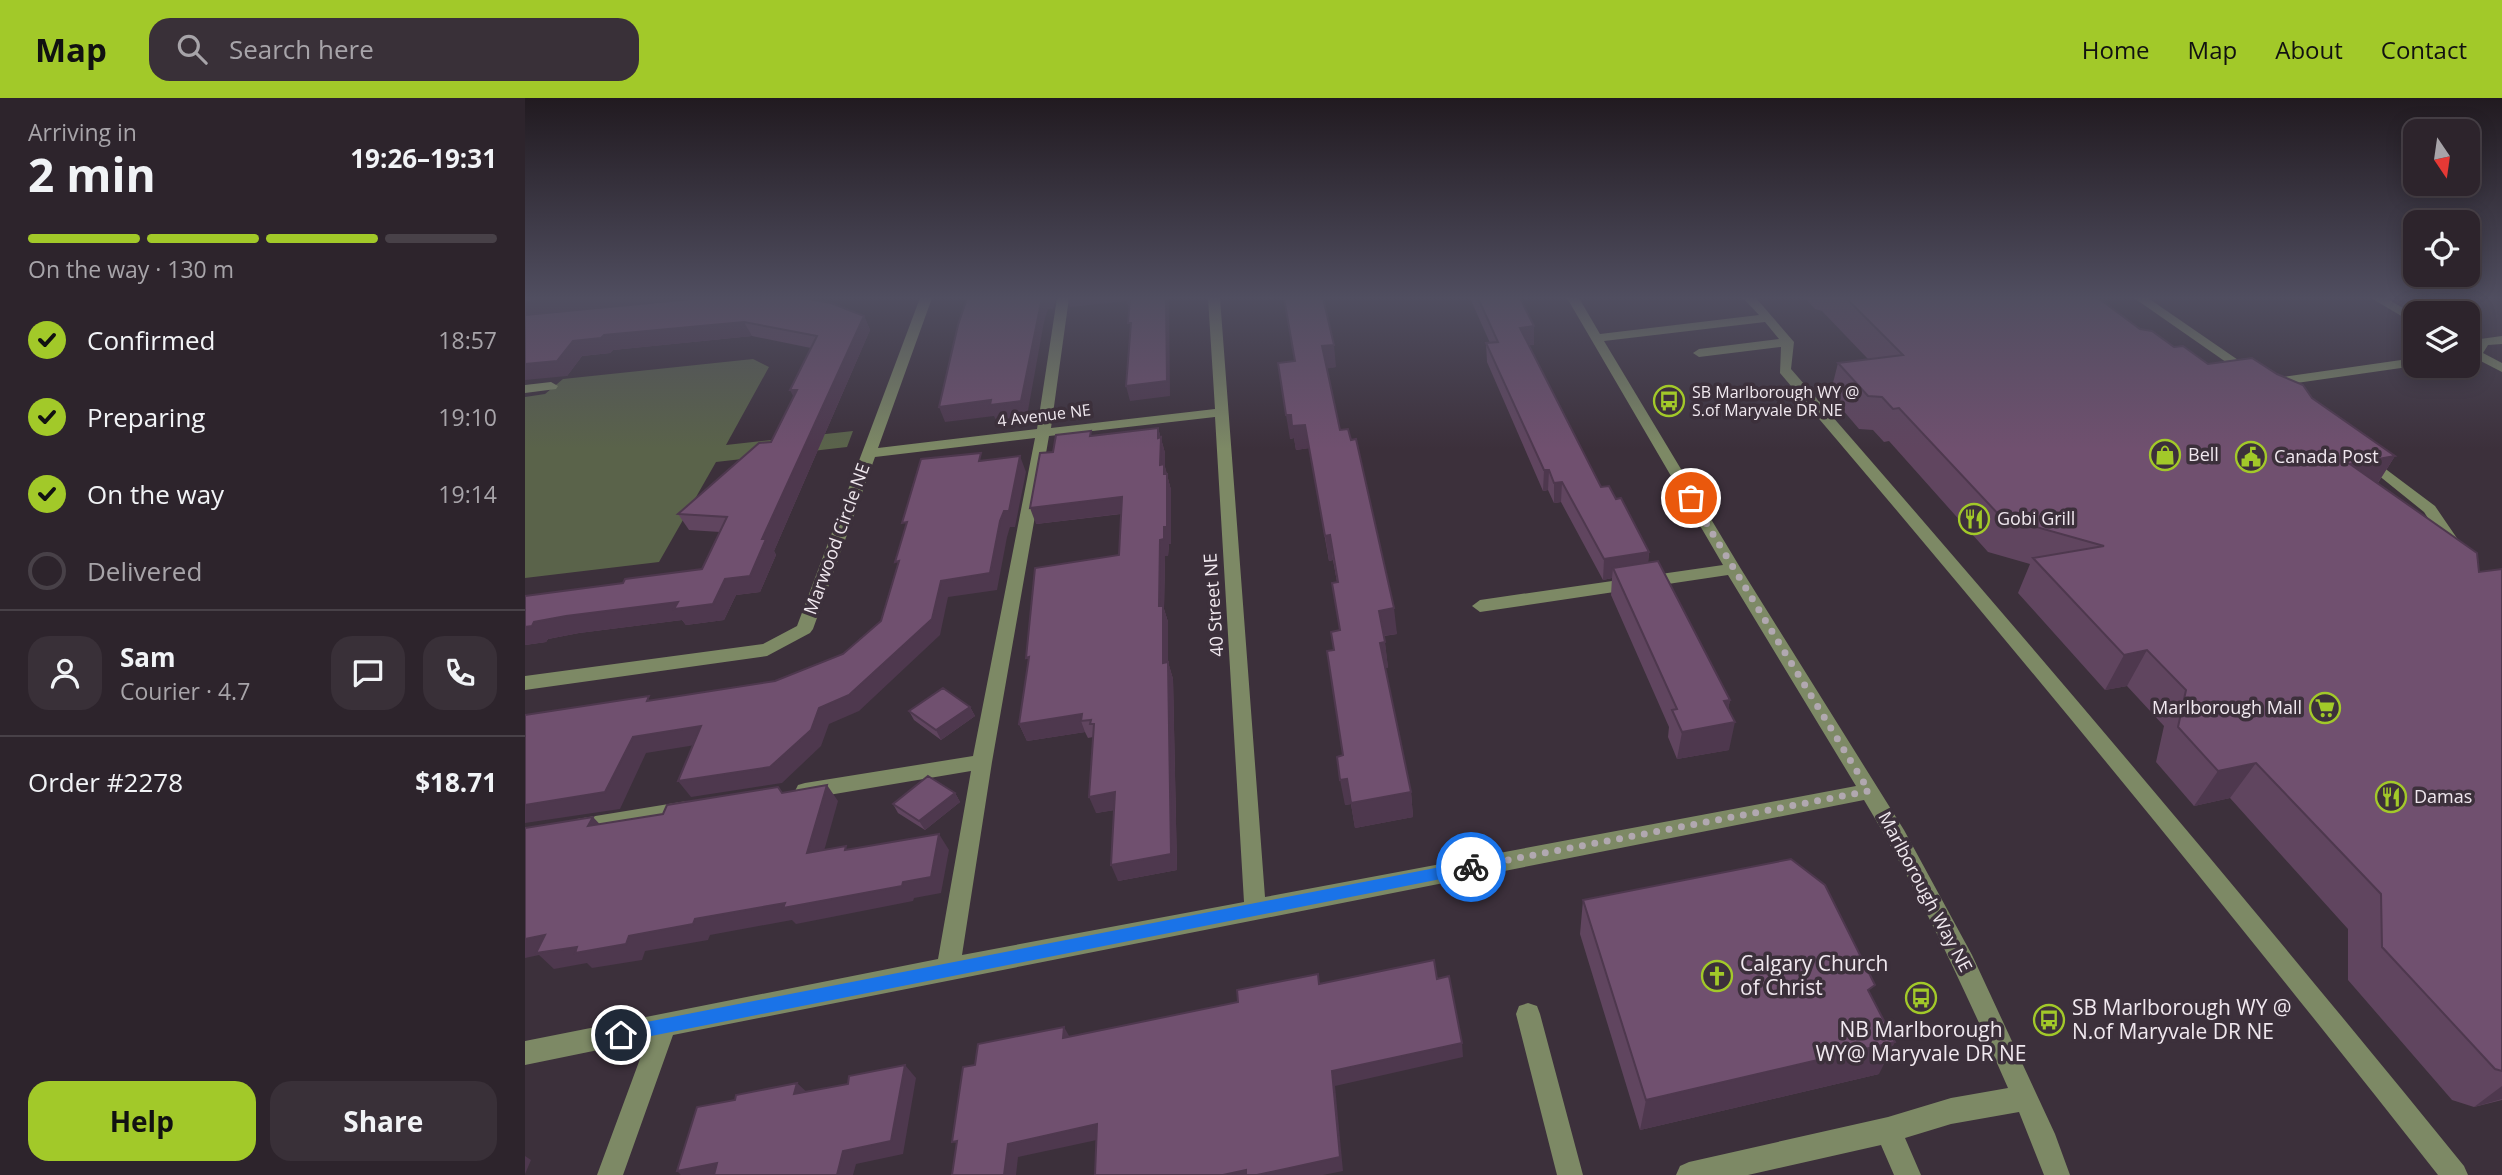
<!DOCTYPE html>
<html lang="en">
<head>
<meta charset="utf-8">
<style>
	:root { --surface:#2d242c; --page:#393038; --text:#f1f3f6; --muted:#a7a4a9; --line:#484148; --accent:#a2c929 }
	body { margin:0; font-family:"Open Sans",sans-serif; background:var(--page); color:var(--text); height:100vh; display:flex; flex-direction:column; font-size:26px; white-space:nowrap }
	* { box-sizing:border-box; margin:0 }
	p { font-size:23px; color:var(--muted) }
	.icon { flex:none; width:38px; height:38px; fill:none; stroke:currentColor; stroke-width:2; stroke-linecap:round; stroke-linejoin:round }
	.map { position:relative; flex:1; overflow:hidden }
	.drawer { display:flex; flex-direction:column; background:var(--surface); width:525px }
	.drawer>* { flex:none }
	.needle { width:46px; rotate:167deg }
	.fabs { position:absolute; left:1878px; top:21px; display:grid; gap:14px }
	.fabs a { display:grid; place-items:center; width:77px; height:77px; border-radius:14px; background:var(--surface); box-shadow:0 4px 18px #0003,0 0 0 2px var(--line); font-size:35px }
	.pin { position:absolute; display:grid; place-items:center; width:60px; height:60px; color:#fff; margin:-30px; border:4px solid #fff; border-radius:50%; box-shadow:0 2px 7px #0007 }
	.courier { position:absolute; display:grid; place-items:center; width:70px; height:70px; margin:-35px; border:5px solid #1a73e8; border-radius:50%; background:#fff; color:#222; box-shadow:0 2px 9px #0007 }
	.headline em { font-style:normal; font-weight:700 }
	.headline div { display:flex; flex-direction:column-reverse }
	.headline { display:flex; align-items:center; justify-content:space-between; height:119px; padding:0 28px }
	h1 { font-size:46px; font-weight:700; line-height:52px }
	.bar { display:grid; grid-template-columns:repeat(4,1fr); gap:10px 7px; align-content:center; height:84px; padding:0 28px }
	.bar i { height:9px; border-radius:5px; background:var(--line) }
	.bar .on { background:var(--accent) }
	.bar p { grid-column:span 4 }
	.line { display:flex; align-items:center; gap:18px; padding:0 28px; border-top:2px solid var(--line) }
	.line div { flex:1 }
	.round { display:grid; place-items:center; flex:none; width:74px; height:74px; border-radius:21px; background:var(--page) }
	ol { padding:0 28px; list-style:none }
	li { display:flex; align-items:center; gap:21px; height:77px }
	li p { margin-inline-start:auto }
	li .icon { padding:7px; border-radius:50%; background:var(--accent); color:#111; stroke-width:4 }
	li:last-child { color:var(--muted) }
	li i { width:38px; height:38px; border:4px solid var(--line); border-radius:50% }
	.button { display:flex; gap:14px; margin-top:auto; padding:14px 28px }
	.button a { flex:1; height:80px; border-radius:21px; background:var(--accent); color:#111; font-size:28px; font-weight:700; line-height:80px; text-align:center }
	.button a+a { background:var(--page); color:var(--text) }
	header { display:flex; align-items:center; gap:42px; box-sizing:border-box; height:98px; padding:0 35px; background:var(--accent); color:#111 }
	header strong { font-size:33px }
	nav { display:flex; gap:38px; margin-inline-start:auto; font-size:24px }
	.search { width:490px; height:63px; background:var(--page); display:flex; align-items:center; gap:18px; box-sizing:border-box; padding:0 24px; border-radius:21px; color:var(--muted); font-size:26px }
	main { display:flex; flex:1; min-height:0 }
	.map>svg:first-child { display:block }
</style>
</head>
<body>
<header>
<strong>Map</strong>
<div class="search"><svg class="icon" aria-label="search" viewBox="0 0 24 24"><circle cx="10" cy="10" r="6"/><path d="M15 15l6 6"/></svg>Search here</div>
<nav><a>Home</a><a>Map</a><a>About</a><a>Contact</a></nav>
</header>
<main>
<section class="drawer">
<div class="headline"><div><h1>2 min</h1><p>Arriving in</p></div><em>19:26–19:31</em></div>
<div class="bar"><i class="on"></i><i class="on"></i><i class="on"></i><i></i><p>On the way · 130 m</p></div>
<ol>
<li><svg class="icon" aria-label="check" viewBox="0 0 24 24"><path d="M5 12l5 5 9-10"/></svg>Confirmed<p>18:57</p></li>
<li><svg class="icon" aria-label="check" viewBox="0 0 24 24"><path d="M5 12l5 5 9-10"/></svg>Preparing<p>19:10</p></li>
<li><svg class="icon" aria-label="check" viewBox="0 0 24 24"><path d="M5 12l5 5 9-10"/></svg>On the way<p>19:14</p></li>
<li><i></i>Delivered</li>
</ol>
<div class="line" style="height:126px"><a class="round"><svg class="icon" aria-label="person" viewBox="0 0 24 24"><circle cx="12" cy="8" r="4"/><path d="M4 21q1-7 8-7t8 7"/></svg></a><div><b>Sam</b><p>Courier · 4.7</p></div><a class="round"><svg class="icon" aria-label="chat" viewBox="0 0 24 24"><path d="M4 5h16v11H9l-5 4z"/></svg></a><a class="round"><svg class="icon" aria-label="phone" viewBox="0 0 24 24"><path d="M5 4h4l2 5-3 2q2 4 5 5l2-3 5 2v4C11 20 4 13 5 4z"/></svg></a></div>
<div class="line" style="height:91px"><div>Order #2278</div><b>$18.71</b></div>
<div class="button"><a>Help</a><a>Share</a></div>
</section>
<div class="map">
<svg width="1977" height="1077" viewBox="0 0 1977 1077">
	<rect width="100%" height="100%" fill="#3c303b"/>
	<!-- green -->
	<path fill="#5a634a" d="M228,261L244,269L201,347L328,333L322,349L191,364L134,464L0,480V299L20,296L38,281Z"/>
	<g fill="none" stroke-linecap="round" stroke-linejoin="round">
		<!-- minor -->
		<path fill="#7d8965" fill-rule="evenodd" d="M395,200H407L353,350L512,331L532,200H544L526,330L690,311L683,200H695L740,799L1331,688L1203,477L955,514L947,508L955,502L1198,467L1042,200H1054L1075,236L1234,217L1218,200H1231L1269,244L1266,271C1495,533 1720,798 1939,1068L1943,1077H1913C1699,805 1480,538 1255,275L1256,249L1174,259L1168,255L1174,251L1254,241L1240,224L1079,243L1216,471L1379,732L1447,857L1530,1036L1545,1077H1519L1494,1014L1426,1026L1380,1040L1396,1077H1369L1356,1047L1223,1077H1151L1155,1068L1164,1064L1363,1019L1426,1000L1483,990C1440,892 1395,794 1339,702L148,937L98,1077H72L122,942L0,967V943L413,861L446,673L280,701L273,699L270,693L273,687L280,685L448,658L510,340L350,359L288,531L285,535L242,558L0,592V578L238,546L272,528ZM690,319L719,804L437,857L467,664L524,338Z
			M1609,200H1623L1732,275L1726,279L1721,278Z
			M1846,200H1861L1890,217V226Z
			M1977,238V246L1963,247L1958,255L1977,265V274L1942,256V247L1949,250L1955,241Z
			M1890,260V268L1744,289L1737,285L1744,281Z
			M26,284L33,288L31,291L0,295V287Z
			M1842,357L1910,408L1938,449L1936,453H1924L1899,414L1837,364L1835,361Z
			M162,703L169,705L172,711L169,717L162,719L52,737L45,735L42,729L45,723L52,721Z
			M1003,905L1012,908L1015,916L1058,1077H1032L991,916L994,908Z"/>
	</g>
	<!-- wall -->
	<path fill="#60455f" d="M0,200L339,218L345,232L249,453L251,457L235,494L211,497L199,522L161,527L157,522L54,535L23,541L21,544L0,547V498L98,485L177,471L195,434L164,432L153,416L246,344L268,299L286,250L227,238L88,252L85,255L57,258L42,278Z
		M945,200H995L1009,228V247H1004L1076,389L1091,401L1124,454L1123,465L1205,602L1203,611L1204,652L1152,661L1143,639L1144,629L1086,497L1087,480L1078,482L1036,404L1029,405L1023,392L1018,393L962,264L961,245H965Z
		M1280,200H1573L1615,231L1683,266L1787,300L1870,358L1853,385L1954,474L1977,471V1002L1949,1009L1927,1002L1823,882V831L1705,700L1669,708L1631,664L1639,628L1602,588L1580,592L1493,495L1505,466L1463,454L1364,343L1359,344L1348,332L1334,331L1305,297L1313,265L1343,261L1297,213L1290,211Z
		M769,263L811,269L802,270L815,332L872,536L859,538L863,570H860L886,694L888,719L830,730L826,706L820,707L818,657L809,552L815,533L812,484L808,462L804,463L784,350L771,352L769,340L765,341Z
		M633,330L640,355V369L646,392V446H644L643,458H640L639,511L643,524V564L648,581L652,772L593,783L589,712L571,715L568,639L563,640L560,634L502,643L494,626L594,457L596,416L511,426L528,354L567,338Z
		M445,609L450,618L416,642L389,622L384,613Z
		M430,695L435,704L400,732L373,715L368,706Z
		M1058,802L1346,896L1354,976L1115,1032L1055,836Z"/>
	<!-- shaded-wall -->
	<path fill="#4e384e" d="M41,200L202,201L0,219V204Z
		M517,200H531L528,211H523L519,224L502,318L471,322L469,318L420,324L414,309Z
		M543,200H605L604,213L602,203L545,209Z
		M641,200H644L645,298L605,303L601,288Z
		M339,218L345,232L249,453L251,457L235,494L211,497L199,522L161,527L157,522L54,535L23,541L21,544L0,547V529L9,524L200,481L237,441Z
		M219,224L227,238L88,252L85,255L57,258L42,278L0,282V266L48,243L79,237Z
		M1009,228V247L995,248V230Z
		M809,247L811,269L800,271L797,248Z
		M265,292H272L273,308Z
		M761,317H766L780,327L784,350L771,352L769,340L765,341Z
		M633,330L640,355V369L646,392V446H644L643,458H640L639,511L643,524V564L648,581L652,772L593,783L586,767L638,565L634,508L635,367Z
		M495,358L501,374L490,429H485L482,439L472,492L423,499L415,537L334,613L304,626L296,648L257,685L166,699L153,683L294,610L416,483L475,423Z
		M1870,358L1848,392L1825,366Z
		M1019,372H1024L1023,392L1018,393Z
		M1037,384L1036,404L1029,405V385Z
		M597,399L602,415L511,426L505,410Z
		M805,437L808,462L804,463L800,438Z
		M1124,454L1122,475L1088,470L1087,480L1078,482L1079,461Z
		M869,510L872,536L856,538L854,513Z
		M860,544L863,570H858L855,545Z
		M1622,552L1602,588L1580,592L1599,557Z
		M1205,602L1200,626L1210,624L1204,652L1152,661L1157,634L1199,603Z
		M445,609L450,618L416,642L411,632Z
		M557,616L556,623L560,634L502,643L494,626Z
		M176,628L189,644L121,655L95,711L0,725V707L108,639Z
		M1731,665L1705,700L1669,708L1693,673Z
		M822,681L886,694L888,719L830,730L826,706L820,707L815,682Z
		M302,687L313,703L294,771L282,755Z
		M590,694L597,711L571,715L564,699Z
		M430,695L435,704L400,732L394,723Z
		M68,719L83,735L63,728Z
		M414,736L424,752L416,795L389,800L388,803L271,826L267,822L185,837L183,842L120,853L117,862L67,870L62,865L29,871L14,857L0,860V841L20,837L104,838L170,821L378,784Z
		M539,929L547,943L538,940Z
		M1370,944L1354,976L1115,1032L1121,1002Z
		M937,945L938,959L810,988L818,1073L798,1077H732L807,973Z
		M380,967L391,980L378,1056L331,1066L328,1077H312L318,1053Z
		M272,985L286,998L269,996Z
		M1977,988V1001L1949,1009Z
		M572,1026L581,1040L493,1059L491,1077H479L483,1046Z
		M0,1058L6,1062L0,1076Z
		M192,1065L208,1077H156L152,1073Z
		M721,1072L723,1077H698Z"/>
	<!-- building -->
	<path fill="#70506f" stroke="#4e384e" stroke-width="2" d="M0,200H41L0,204Z
		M177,200H278L306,205L339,218L237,441H241L225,478L200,481L188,506L149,511L153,504L41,518L9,524L7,528L0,529V498L98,485L100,481L177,471L202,419L153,416L234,345L246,344L272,292H265L292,238L219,224L79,237L76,240L48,243L32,263L0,266V217Z
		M442,200H517L496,303L465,307L466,302L414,309L433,227Z
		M605,200H641L642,283L601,288L606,225H603Z
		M759,200H798L809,247L797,248L815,332L823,331L826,342L831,341L869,510L854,513L860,544L855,545L886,694L826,705L822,681L815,682L812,659L818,657L802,553L809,552L806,534L815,532L807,485L813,484L805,437L800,438L780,327L767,328L766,317H761L753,265L770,263Z
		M953,200H995L1009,228L995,230L1076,389L1084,388L1091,401L1096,400L1124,454L1079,461L1037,384L1029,385L1024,372H1019L961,245L973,244Z
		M1321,200H1573L1615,231L1627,233L1649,249L1658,248L1683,266L1727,260L1752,276L1778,287L1787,300L1870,358L1825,366L1952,455L1954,474L1977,471V973L1970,971L1857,849L1856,796L1731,665L1693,673L1653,629L1661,592L1622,552L1599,557L1508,460L1579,448L1476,419L1374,310L1368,311L1357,299L1343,298L1313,265L1378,257Z
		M633,330V340L636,339L635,367L639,366V376H642V429H639V441L635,442L634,508H638V565L643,564L646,756L586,767L590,694L564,699L569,626H565L566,622L556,623L557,616L494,626L504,559L501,560L510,470L594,457L597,399L505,410L515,355L528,354L531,337L566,333L565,338Z
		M456,355L454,363L495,358L484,413H479L475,423L465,475L416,483L407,521L324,597L294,610L286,632L245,669L153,683L176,628L108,639L80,694L0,707V617L124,598L122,603L250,583L318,556L356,523L374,463L370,464L382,424L377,425L396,361Z
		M1133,463L1205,602L1199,603L1210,624L1157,634L1147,612L1152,611L1088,470Z
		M418,590L445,609L411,632L384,613Z
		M403,678L430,695L394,723L368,706Z
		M302,687L282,755L321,748L320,752L414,736L406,779L378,784L377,788L258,810L260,805L170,821L168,826L104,838L101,846L50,855L52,849L11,855L20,837L0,841V730L68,719L63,728L138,716L142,707L253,689L257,695Z
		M1266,761L1300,787L1350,887L1343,892L1370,944L1121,1002L1058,802Z
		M909,862L912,881L924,878L937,945L807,973L815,1059L732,1077H721V1072L698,1077H570L572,1026L483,1046L479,1077H427L432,1043L427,1044L438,969L450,967L453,946L539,929L538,940L713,904L712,892L793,876L794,886Z
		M380,967L366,1043L318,1053L312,1077H189L192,1065L152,1073L172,1009L210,1002L211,997L272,985L269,996L323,986L324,978Z"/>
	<!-- sky -->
	<linearGradient id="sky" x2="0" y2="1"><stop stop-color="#211a20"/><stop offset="0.57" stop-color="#504e60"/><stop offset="1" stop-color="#504e60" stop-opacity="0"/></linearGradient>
	<rect width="1977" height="351" fill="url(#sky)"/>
	<!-- route -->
	<path fill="#1a73e8" d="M946,763L953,769L946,775L96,944L90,942L88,937L90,931L96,929Z"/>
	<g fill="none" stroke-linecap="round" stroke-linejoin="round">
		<!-- done -->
		<path stroke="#b1a8b0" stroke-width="7" stroke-dasharray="0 12.6" d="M946,769L1344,693L1166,400"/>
	</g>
	<!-- icons -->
	<defs>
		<g id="bus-ring" transform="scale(1.575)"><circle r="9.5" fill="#3c303b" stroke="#a2c929" stroke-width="1.5"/><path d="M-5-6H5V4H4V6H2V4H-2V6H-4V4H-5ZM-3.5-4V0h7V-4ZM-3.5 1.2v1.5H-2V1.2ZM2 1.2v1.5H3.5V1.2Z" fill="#a2c929"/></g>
		<g id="shop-ring" transform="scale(1.575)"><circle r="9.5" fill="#3c303b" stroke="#a2c929" stroke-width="1.5"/><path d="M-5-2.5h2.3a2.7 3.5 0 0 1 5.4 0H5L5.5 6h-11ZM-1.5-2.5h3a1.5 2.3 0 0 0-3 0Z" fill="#a2c929"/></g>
		<g id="civic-ring" transform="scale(1.575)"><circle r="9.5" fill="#3c303b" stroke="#a2c929" stroke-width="1.5"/><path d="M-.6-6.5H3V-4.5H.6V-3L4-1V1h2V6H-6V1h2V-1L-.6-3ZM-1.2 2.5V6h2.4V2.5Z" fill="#a2c929"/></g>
		<g id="restaurant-ring" transform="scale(1.575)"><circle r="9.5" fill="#3c303b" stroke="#a2c929" stroke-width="1.5"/><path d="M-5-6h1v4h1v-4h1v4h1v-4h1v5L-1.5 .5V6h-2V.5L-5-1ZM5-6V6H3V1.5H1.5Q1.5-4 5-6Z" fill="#a2c929"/></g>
		<g id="supermarket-ring" transform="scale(1.575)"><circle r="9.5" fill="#3c303b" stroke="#a2c929" stroke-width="1.5"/><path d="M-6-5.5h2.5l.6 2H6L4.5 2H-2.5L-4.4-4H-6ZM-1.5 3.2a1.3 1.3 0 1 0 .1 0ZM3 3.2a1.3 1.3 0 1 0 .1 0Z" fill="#a2c929"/></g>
		<g id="church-ring" transform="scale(1.575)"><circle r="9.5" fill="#3c303b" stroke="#a2c929" stroke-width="1.5"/><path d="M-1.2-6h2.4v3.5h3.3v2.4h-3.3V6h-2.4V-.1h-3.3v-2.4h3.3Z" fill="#a2c929"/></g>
	</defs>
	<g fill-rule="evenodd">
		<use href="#bus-ring" x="1144" y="303"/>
		<use href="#shop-ring" x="1640" y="357"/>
		<use href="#civic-ring" x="1726" y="359"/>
		<use href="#restaurant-ring" x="1449" y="421"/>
		<use href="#supermarket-ring" x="1800" y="610"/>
		<use href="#restaurant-ring" x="1866" y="699"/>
		<use href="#church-ring" x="1192" y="878"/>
		<use href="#bus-ring" x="1396" y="900"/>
		<use href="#bus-ring" x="1524" y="922"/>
	</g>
	<g text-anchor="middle" stroke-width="7" stroke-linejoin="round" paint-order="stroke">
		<!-- far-poi labels -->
		<g font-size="16" fill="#f0e8ef" stroke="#3c303b" text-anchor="start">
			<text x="1167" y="300">SB Marlborough WY @<tspan x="1167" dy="18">S.of Maryvale DR NE</tspan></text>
		</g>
		<!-- far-street labels -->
		<g font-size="16" fill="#f0e8ef" stroke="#3c303b">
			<text transform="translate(519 317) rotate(-7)" y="6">4 Avenue NE</text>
		</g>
		<!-- poi labels -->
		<g font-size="18" fill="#f0e8ef" stroke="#3c303b" text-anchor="start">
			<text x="1663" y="363">Bell</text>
			<text x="1749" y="365">Canada Post</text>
			<text x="1472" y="427">Gobi Grill</text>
			<text x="1777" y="616" text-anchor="end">Marlborough Mall</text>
			<text x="1889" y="705">Damas</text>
		</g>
		<!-- street labels -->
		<g font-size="18" fill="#f0e8ef" stroke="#3c303b">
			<text transform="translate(312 441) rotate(-70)" y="6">Marwood Circle NE</text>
			<text transform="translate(689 507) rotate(-94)" y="6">40 Street NE</text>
			<text transform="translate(1400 794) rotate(62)" y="6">Marlborough Way NE</text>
		</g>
		<!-- near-poi labels -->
		<g font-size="21" fill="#f0e8ef" stroke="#3c303b" text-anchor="start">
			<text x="1215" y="873">Calgary Church<tspan x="1215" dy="24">of Christ</tspan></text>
			<text x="1547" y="917">SB Marlborough WY @<tspan x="1547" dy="24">N.of Maryvale DR NE</tspan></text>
			<text x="1396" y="939" text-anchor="middle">NB Marlborough<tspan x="1396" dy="24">WY@ Maryvale DR NE</tspan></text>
		</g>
	</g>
</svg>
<div class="fabs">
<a><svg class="needle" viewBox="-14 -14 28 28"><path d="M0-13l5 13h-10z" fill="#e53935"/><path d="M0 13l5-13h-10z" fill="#a7a4a9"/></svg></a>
<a><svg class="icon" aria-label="locate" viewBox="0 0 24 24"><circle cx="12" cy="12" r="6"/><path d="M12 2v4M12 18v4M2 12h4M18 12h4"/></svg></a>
<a><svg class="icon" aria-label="layers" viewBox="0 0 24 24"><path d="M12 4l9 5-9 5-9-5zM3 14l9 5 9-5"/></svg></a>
</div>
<div class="pin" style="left:1166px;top:400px;background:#ea580c"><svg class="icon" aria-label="bag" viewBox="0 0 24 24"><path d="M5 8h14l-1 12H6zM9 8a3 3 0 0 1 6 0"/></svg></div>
<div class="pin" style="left:96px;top:937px;background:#1f2937"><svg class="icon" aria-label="home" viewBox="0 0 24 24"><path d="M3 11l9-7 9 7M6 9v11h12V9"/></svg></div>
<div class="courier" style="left:946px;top:769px"><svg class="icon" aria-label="bike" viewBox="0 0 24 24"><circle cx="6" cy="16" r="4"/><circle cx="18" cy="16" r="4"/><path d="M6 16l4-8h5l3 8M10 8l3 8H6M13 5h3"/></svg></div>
</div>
</main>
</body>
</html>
